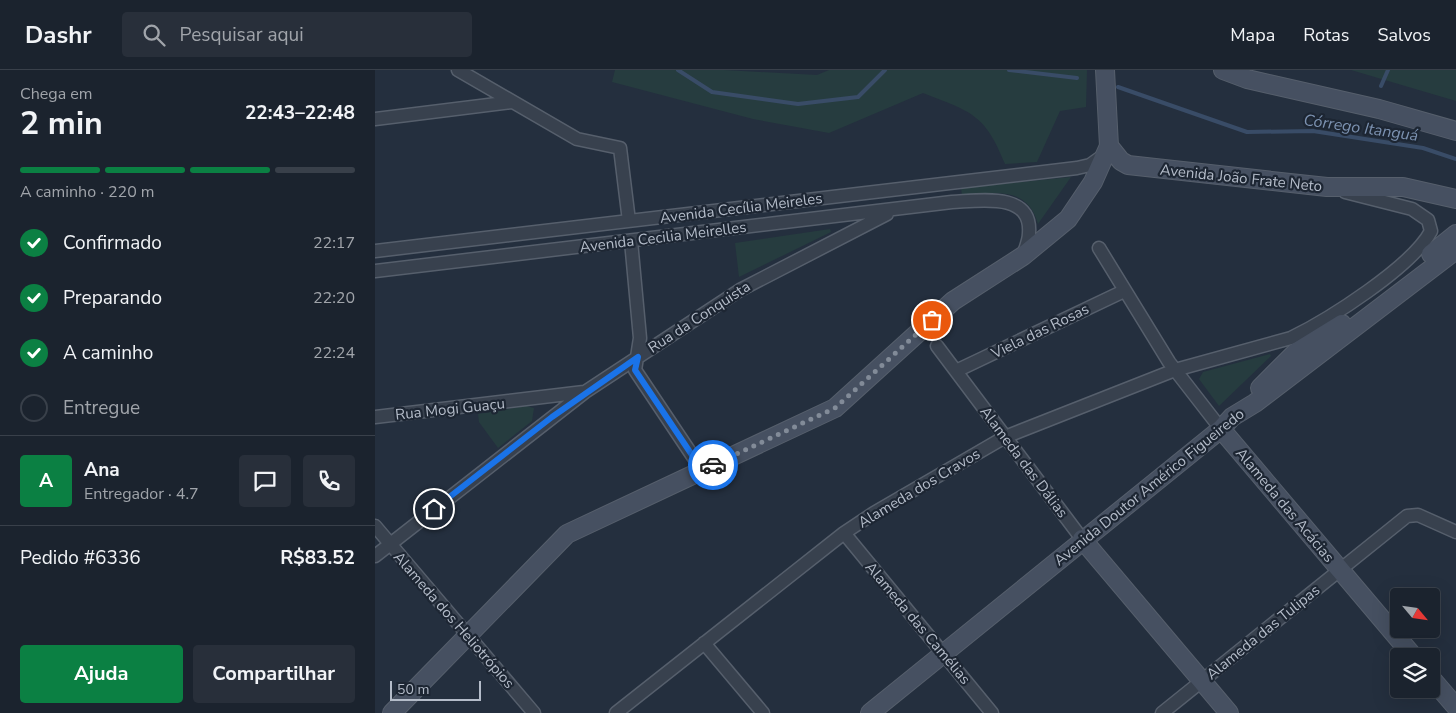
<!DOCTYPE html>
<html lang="pt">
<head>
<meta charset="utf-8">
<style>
	:root { --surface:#1b232e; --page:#282f3a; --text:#f1f3f6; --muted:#a0a4aa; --line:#39404a; --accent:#0b8043 }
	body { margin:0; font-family:"Nunito Sans",sans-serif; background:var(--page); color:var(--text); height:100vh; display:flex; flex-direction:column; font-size:19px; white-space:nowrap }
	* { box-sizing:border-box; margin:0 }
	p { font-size:16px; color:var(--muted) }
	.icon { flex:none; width:28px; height:28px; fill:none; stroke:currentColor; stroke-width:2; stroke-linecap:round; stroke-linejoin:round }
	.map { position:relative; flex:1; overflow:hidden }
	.side { display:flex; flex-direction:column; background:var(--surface); width:375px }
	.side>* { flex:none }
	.needle { width:32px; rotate:119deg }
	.controls { position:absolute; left:1015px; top:518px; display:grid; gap:10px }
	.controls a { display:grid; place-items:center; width:50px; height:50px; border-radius:5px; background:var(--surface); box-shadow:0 5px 20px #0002,0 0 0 1px var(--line); font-size:25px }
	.scale { position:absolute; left:15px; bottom:12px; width:91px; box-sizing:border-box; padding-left:5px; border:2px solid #b4bcc9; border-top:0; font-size:14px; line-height:18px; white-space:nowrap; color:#b4bcc9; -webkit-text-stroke:4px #1d2633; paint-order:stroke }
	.pin { position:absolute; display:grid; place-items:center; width:42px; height:42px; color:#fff; margin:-21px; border:2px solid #fff; border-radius:50%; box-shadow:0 1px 5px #0007 }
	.courier { position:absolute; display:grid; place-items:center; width:50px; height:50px; margin:-25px; border:4px solid #1a73e8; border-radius:50%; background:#fff; color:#222; box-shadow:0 1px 6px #0007 }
	.overview em { font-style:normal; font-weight:700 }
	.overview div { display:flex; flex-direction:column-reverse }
	.overview { display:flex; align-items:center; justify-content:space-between; height:85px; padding:0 20px }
	h1 { font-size:32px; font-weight:700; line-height:38px }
	.bar { display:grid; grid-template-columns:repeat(4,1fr); gap:8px 5px; align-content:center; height:60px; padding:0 20px }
	.bar i { height:6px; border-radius:4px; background:var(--line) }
	.bar .on { background:var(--accent) }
	.bar p { grid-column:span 4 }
	.line { display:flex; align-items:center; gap:12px; padding:0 20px; border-top:1px solid var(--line) }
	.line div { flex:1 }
	.round { display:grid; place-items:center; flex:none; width:52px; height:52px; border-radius:5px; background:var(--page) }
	ol { padding:0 20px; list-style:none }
	li { display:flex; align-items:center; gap:15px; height:55px }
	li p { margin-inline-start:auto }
	li .icon { padding:5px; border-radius:50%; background:var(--accent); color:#fff; stroke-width:4 }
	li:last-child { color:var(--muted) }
	li i { width:28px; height:28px; border:2px solid var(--line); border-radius:50% }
	.action { display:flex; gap:10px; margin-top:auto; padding:10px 20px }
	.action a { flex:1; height:58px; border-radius:5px; background:var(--accent); color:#fff; font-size:20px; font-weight:700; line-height:58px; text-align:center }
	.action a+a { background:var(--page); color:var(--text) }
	header { display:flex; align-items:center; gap:30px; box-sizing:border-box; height:70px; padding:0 25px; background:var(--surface); border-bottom:1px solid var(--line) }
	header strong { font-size:24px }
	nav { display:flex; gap:28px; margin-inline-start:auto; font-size:18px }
	.search { width:350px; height:45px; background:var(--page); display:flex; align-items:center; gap:12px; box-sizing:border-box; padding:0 18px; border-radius:5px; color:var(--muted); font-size:19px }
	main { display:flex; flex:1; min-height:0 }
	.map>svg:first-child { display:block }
</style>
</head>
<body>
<header>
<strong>Dashr</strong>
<div class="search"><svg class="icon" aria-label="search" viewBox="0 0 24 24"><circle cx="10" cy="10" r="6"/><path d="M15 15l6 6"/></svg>Pesquisar aqui</div>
<nav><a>Mapa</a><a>Rotas</a><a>Salvos</a></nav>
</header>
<main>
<section class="side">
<div class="overview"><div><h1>2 min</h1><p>Chega em</p></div><em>22:43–22:48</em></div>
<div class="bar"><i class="on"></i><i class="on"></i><i class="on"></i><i></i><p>A caminho · 220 m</p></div>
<ol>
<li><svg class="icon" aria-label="check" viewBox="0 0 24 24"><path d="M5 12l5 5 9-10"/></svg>Confirmado<p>22:17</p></li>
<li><svg class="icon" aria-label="check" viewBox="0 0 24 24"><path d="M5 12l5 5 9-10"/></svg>Preparando<p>22:20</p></li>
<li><svg class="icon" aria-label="check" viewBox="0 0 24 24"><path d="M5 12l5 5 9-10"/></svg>A caminho<p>22:24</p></li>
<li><i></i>Entregue</li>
</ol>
<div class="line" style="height:90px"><b class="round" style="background:var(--accent);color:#fff">A</b><div><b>Ana</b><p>Entregador · 4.7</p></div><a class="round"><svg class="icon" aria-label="chat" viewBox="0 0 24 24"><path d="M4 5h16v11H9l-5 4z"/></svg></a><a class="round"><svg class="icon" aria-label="phone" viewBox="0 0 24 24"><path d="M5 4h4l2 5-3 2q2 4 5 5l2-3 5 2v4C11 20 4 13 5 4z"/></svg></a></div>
<div class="line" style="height:65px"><div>Pedido #6336</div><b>R$83.52</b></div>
<div class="action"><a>Ajuda</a><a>Compartilhar</a></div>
</section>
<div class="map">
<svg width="1081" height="643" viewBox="0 0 1081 643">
	<rect width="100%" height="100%" fill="#242f3e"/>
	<!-- green -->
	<path fill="#263c3f" d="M240,0H349L442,5L454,0H712L711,37L685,41L662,92L630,94C610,44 597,42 548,23L454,63L378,49L237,12Z
		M976,0H1081V31Z
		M696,107L663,154C652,115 619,123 587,125L586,118Z
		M455,159L456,162L364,207L360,173Z
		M895,284L896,286L844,336L824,309L828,302Z
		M151,336L159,338L157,351L123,378L104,352L103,344Z"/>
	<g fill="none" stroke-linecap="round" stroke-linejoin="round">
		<!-- stream -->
		<path stroke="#394c67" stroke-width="4" d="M303,0L337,22L423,34L483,27L510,0
			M634,0L702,8
			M1006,16L1013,0
			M743,17L872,62L938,61L1048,78L1081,89"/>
		<!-- street casing -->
		<g stroke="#565f6c" stroke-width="15">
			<path id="street" d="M83,0L202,69L245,78L254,151
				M0,49L137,32
				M256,171L265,268L260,300L327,400
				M724,178L794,292L846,359
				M0,181L702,98L715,95L729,85
				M0,201L577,132C603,131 657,121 654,163C654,171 650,179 648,186
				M562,276L707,469
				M581,301L749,221
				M0,347L209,322
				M0,456L159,643
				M469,463L617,643
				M0,486L210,322L365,220L512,144
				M329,573L388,643
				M241,643L469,463L499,443L630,367L800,300L916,268C953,250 1037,197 1056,161L1053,150L1037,139L970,122
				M787,643L1032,446L1043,445L1081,462"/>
		</g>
		<!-- secondary casing -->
		<g stroke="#565f6c" stroke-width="20">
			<path id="secondary" d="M730,0L734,76L746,91L753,95L952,117H1028L1081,129
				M848,0L872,9L1004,39L1081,61
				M1056,184L1081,164
				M885,318L920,283L967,254
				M846,359L1038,586
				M707,469L854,643
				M1056,608L1081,637
				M17,643L192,464L460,338L578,231L648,186L693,149L718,112L734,76
				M495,643L846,359L857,347L880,333L1081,180"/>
		</g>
		<!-- street -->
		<use href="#street" stroke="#38414e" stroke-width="12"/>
		<!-- secondary -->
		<use href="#secondary" stroke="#465061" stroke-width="18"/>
	</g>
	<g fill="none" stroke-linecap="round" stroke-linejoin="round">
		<!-- done -->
		<path stroke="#828b98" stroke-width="5" stroke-dasharray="0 9" d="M338,395L460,338L557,250"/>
		<!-- route -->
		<path stroke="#1a73e8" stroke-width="6" d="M59,439L177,347L263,287L260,300L327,400L338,395"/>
	</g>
	<g text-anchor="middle" stroke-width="4.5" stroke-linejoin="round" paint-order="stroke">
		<!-- street labels -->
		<g font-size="15" fill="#b4bcc9" stroke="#1d2633">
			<text transform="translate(866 108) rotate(6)" y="5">Avenida João Frate Neto</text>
			<text transform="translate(366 138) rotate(-7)" y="5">Avenida Cecília Meireles</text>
			<text transform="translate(288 167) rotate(-7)" y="5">Avenida Cecilia Meirelles</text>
			<text transform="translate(324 247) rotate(-33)" y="5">Rua da Conquista</text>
			<text transform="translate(665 261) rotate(-26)" y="5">Viela das Rosas</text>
			<text transform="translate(75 339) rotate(-6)" y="5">Rua Mogi Guaçu</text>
			<text transform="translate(649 392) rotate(53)" y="5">Alameda das Dálias</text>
			<text transform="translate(774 417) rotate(-39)" y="5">Avenida Doutor Américo Figueiredo</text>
			<text transform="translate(544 418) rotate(-31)" y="5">Alameda dos Cravos</text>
			<text transform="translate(910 435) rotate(50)" y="5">Alameda das Acácias</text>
			<text transform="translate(79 550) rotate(49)" y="5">Alameda dos Heliotrópios</text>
			<text transform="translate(543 553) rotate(50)" y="5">Alameda das Camélias</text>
			<text transform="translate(888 562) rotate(-39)" y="5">Alameda das Tulipas</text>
		</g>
		<!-- water labels -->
		<g font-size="16" font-style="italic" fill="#7c92b1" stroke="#1d2633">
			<text transform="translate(986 57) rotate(8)" y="6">Córrego Itanguá</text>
		</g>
	</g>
</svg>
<div class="controls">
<a><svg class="needle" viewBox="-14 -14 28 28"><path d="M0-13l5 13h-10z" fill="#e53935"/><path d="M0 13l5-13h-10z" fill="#a0a4aa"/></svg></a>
<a><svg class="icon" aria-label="layers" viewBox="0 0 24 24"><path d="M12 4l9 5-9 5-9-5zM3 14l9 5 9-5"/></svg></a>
</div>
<div class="scale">50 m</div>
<div class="pin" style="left:557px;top:250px;background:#ea580c"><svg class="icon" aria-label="bag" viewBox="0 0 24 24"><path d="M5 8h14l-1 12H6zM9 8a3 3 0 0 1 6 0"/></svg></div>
<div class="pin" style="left:59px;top:439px;background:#1f2937"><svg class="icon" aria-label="home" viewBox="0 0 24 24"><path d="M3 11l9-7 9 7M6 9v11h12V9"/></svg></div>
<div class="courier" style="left:338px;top:395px"><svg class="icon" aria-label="car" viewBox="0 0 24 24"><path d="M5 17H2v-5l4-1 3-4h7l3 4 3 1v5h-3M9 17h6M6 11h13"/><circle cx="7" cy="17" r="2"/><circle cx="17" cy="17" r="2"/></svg></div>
</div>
</main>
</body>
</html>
